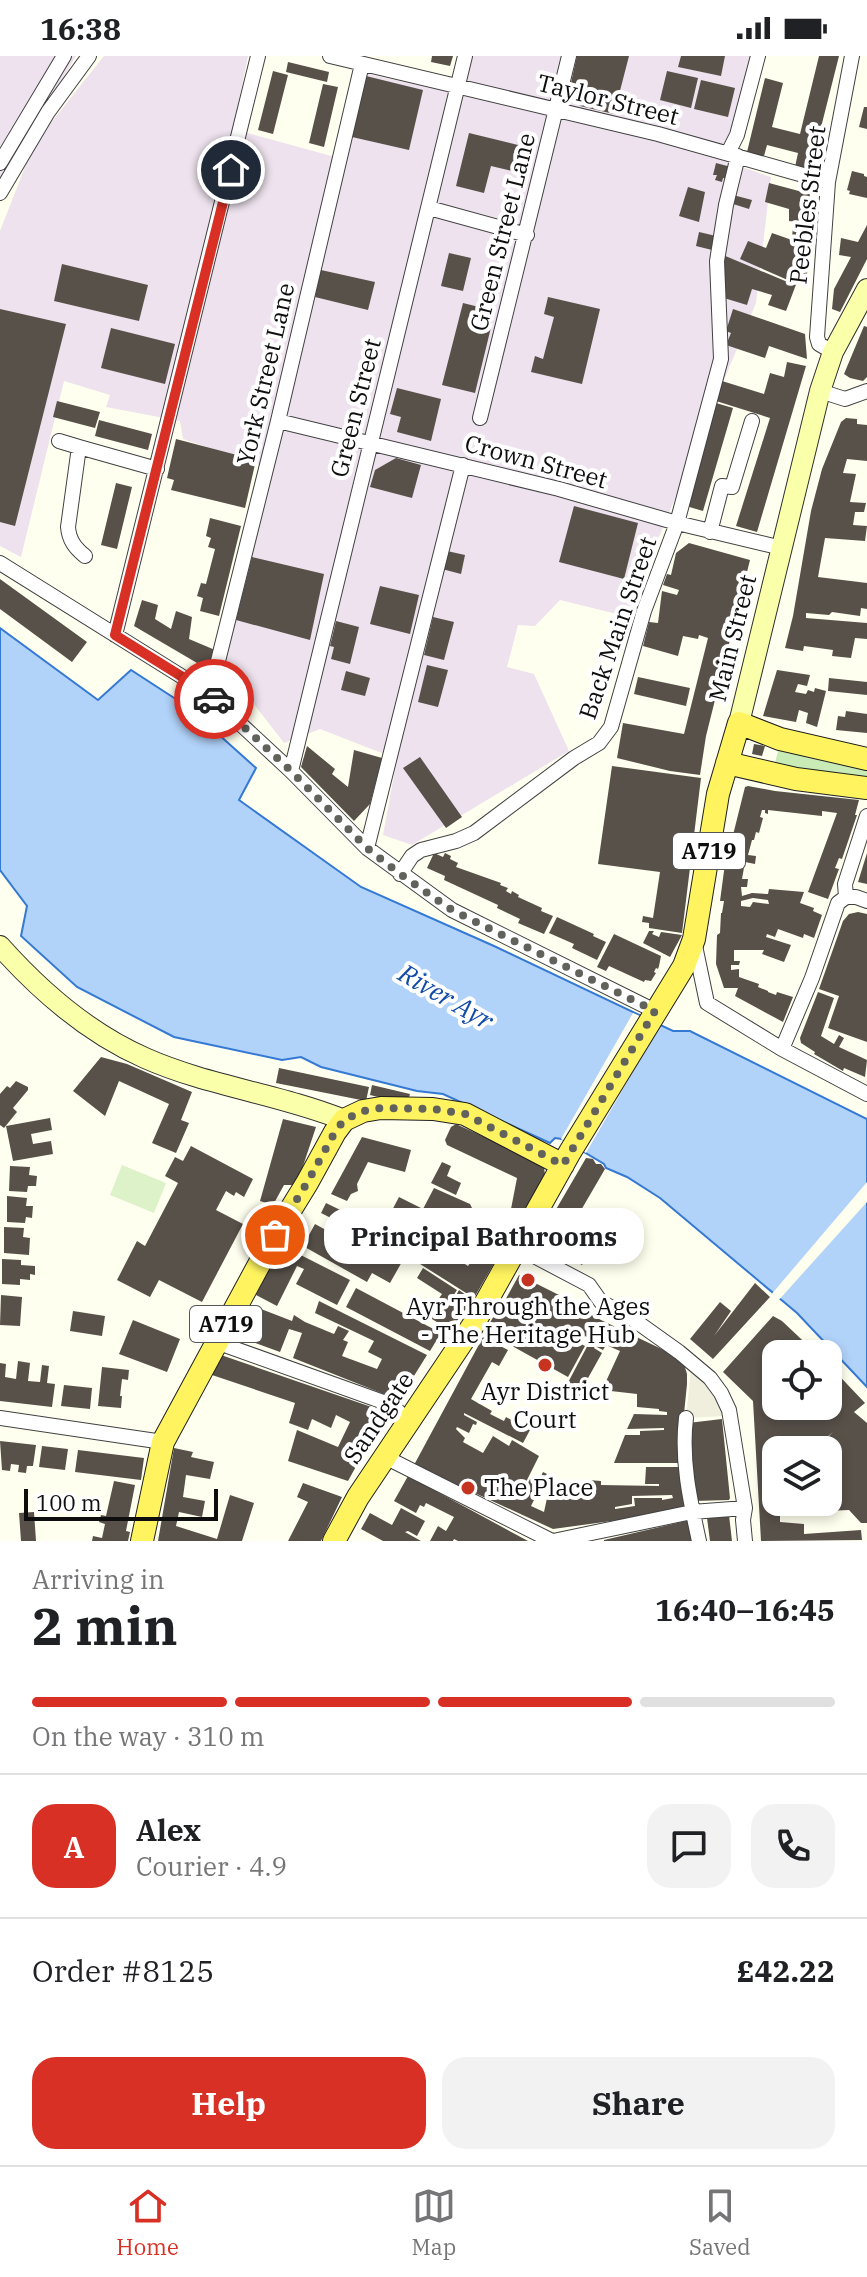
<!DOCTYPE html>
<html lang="en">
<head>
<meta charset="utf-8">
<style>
	:root { --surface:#fff; --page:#f2f2f2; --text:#202124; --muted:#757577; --line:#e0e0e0; --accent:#d93025 }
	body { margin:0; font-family:"IBM Plex Serif",serif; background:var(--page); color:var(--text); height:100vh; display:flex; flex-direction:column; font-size:30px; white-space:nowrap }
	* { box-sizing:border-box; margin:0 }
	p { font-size:26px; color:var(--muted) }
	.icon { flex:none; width:44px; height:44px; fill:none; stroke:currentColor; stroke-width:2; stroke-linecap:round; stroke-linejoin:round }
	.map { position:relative; height:1485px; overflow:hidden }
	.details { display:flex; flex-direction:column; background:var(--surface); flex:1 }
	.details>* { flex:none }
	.fabs { position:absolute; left:762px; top:1284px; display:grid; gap:16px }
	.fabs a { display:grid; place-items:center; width:80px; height:80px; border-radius:16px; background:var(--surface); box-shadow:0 4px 12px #0003; font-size:40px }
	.scale { position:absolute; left:24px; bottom:20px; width:194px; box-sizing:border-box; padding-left:8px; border:4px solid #0e0e0e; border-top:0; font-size:22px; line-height:28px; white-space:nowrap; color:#0e0e0e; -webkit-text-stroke:6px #fff; paint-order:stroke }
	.pin { position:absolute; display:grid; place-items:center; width:68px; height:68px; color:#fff; margin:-34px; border:4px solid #fff; border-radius:50%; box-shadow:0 2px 8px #0007 }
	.courier { position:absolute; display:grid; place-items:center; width:80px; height:80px; margin:-40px; border:6px solid #d93025; border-radius:50%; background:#fff; color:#222; box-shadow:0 2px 10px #0007 }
	.bubble { position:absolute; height:56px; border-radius:24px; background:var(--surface); box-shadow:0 4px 12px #0003; font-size:26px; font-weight:700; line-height:56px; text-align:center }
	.headline em { font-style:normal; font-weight:700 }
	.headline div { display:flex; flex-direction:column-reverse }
	.headline { display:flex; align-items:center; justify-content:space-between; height:136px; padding:0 32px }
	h1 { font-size:52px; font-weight:700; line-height:60px }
	.bar { display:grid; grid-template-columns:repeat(4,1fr); gap:12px 8px; align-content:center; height:96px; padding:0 32px }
	.bar i { height:10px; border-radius:6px; background:var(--line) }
	.bar .selected { background:var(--accent) }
	.bar p { grid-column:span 4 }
	.line { display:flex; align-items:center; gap:20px; padding:0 32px; border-top:2px solid var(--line) }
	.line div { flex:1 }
	.round { display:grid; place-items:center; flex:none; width:84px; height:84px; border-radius:24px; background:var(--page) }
	.button { display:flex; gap:16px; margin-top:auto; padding:16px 32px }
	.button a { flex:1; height:92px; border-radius:24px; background:var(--accent); color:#fff; font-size:32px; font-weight:700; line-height:92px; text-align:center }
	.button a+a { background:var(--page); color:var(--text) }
	.status { display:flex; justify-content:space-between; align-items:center; height:56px; padding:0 40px; background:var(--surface); direction:ltr }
	.status svg { height:22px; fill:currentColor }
	.tab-bar { display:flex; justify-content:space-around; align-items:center; height:112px; border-top:2px solid var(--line); background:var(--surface); font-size:22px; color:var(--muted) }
	.tab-bar a { display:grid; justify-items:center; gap:4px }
	.tab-bar .selected { color:var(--accent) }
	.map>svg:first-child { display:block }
</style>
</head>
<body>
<div class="status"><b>16:38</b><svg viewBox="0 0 49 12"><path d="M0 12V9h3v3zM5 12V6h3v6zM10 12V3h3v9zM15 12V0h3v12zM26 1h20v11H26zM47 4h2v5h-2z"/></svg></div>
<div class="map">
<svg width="867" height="1485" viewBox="0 0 867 1485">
	<rect width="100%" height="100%" fill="#ffffef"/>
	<!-- industrial -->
	<path fill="#ede2ed" d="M0,0H76L0,131Z
		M104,0H248L233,73L335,101L355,15L463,39L473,0H755L733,108L771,121L756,247L634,541L633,562L560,544L535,570L518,569L507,611L534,618L569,695L412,789L383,779L397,703L320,673L284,687L222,607L272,413L183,383L180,365L106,351L110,339L64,325L21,501L0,490V175L34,88Z"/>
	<!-- green -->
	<path fill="#c9ecb7" d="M779,692L809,702L867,714V724L774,710Z"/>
	<!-- pitch -->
	<path fill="#ddf2c9" d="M122,1109L166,1127L154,1157L110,1139Z"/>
	<!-- plaza -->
	<path fill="#f0eedd" d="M691,1314L708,1322L724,1360L686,1362Z"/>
	<!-- water -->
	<path fill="#b1d2f9" stroke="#3479d4" stroke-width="2" d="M0,572L98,644L131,614L188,651L256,712L239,744L361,831L494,890L673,975H690L867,1063V1331L797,1257L660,1142L627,1121L606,1112L604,1108L562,1083L555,1082L550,1087L443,1038L417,1035L321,1011L301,1001L282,1004L174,981L77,931L21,880L27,850L0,814Z"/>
	<!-- pier -->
	<path fill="#ffffef" d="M633,957L660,969L586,1097L561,1083Z
		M867,1126V1146L777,1246L770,1240Z"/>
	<!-- building -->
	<path fill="#58514a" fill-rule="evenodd" d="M432,0H453L450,10L431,6Z
		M577,0H629L614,58L580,50L570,31Z
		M681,0H725L721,20L678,11Z
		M819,0H839L810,115L795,111L798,97L767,89L764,100L747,96L765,22L783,27L772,71L800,78Z
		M288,6L329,16L327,26L286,16Z
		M273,15L288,19L273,78L258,74Z
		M667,15L698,22L691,52L660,44Z
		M366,20L423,34L409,94L352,81Z
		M701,24L735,32L728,61L694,53Z
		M323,28L338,31L324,91L309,87Z
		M864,51H867V73L859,71Z
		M469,77L526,91L520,117L491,110L484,137L456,130Z
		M716,107L731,111L728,123L723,122L722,126L715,124L717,119H713Z
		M852,115L864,118V120L867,121V142L849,138L850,135L847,134Z
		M769,127L810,138L807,167L789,165V153L765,146Z
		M688,131L705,136L699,166L679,160Z
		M733,139L752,144L749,153L730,147Z
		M793,168H808L807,225H790L740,203L748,185L766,192L772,177L792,184Z
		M867,169V203L840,256L832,253L834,233L851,201L839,199L841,182L858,186Z
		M699,176L716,180L712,194L696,190Z
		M449,197L471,202L463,235L441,230Z
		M723,199L790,227L797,226L786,255L768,249L772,239L752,233L747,249L724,242Z
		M62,208L148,229L139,265L54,245Z
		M321,214L375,226L368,254L315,241Z
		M548,241L600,253L582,328L531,316L535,300L543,303L554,261L544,258Z
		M463,247L495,255L475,337L442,329Z
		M0,253L66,268L15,470L0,466Z
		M733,253L805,278L807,303L769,290L765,302L726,289L731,277L726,275Z
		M864,270L867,271V321L863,325L850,322L844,318Z
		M111,272L175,288L165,328L101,312Z
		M787,306L806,310L757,476L736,470L770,362L716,345L722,325L764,338L770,317L784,321Z
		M397,332L441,343L431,385L397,376L401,361L390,358Z
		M57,345L100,356L95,372L53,361Z
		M716,347L733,352L703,455L686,450Z
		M846,362L857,363V368L867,369V405L847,403L843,417L856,418L850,446L866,447L864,456H855L853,469L867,470L865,485L825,482L818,521L867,527V553L861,552L860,560L832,556L829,559L806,557V562L867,567V583L855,582L851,602L832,600L833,594L804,590L803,595L785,592L793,560L811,455L822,413L841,366Z
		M99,364L152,378L148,394L95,380Z
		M176,383L256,404L245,452L171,434L174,424L167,422Z
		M396,402L421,409L412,442L370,431L375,414Z
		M116,427L132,431L117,493L101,489Z
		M574,450L638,467L624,523L559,506Z
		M210,462L241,470L219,560L200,555L203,542L197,540L201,527L206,528L215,493L208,491L211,482L206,480Z
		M689,487L750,504L706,680L700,719L670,715L617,702L623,667L684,678L708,582L699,579L698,583L683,580L678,600L643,590L649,566L658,567L662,535L677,539L679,534L663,529L667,518L671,519L676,497Z
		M447,495L465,499L461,518L442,513Z
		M252,501L324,518L310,584L236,564Z
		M0,523L87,586L72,606L0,553Z
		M380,530L419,539L410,578L370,568Z
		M142,544L158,549L155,563L171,573L176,555L192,561L189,583L215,594L209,614L134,570Z
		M433,561L454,566L444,604L424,599Z
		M336,565L359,571L350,608L331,603L334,591L330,590Z
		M222,607L234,610L232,618L240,624L225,635L217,625Z
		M427,609L448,614L438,651L418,646Z
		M777,614L810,619L807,630L798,628L795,636L806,638L808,634L814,636L815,632L826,635L817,671L806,667L808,657L799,654L796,666L763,660Z
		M346,615L370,622L365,640L341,634Z
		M638,621L690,632L686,650L634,638Z
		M829,622L867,626V639L828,635Z
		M846,655L867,658V677L836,674L838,660L845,661Z
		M754,688L765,690L762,700L752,698Z
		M307,690L335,713L332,718L348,731L354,694L382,702L370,748L354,765L301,711Z
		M420,701L462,761L446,772L403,712Z
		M612,710L701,722L682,877L649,872V867L642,866L643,860L653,862L660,816L598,808Z
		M748,730L775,735L859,744L855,759H857L842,803L839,802L835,812L839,813L828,843L808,836L837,757L822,755V760L768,754V758L765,757V754H762L760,761L763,762L759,777L756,776L754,784H752L748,799L756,800L755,808L745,806L742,823H748L747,831H741L742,840L752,837L768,838L769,833L804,836L800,847L814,852L813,855L822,859L814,882L804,878L803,882L778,873L775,881L767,878L766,881L791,889L784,906L762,898L764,894H734V905H740L739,909H731V914L739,913V921L759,928L758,931L768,935V936L776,939L777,936L793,941L783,966L735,940L738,932H724L716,908L717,879L720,877L721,857H722L724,845H720L724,815L745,731ZM753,842L768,844L769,848L753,846L750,851L741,850V845Z
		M434,797L443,801L445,797L451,800L450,803L458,807L456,811L501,827L500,829L508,832L506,835L511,838L512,835L519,839L518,841L542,852L541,855L553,860L544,878L518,867L520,863L497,852L498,849L444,824L445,820L427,812Z
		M867,797V828L858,826Z
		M858,856L867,858V986L828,972L839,940L819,933L843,865L849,858Z
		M557,861L594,878L593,880L606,886L597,904L572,892L574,888L549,877Z
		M649,875H654L652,878L659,881L661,876L682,879L670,901L643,887Z
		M614,878L661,900L659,910L658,913L656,912L654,916L656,917L651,925L645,924L644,926L609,910L606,915L597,911Z
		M818,936L834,942L821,980L834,988L839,979L844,982L839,991L867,1004L865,1021L844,1012L843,1015L814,998L815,996L801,987L800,982Z
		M101,1001L127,1008L192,1036L181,1064L189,1067L176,1097L152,1087L169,1048L119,1025L105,1060L73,1035Z
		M279,1012L369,1031L366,1045L276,1027Z
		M16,1025L28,1031V1034L13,1052L17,1056L4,1072L0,1069V1038L7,1030L10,1032Z
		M372,1029L410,1038L407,1048L370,1039Z
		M50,1062L52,1074L31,1078L33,1088L51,1085L53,1098L13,1105L6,1070Z
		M283,1063L316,1071L299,1122L293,1129H284L273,1149L260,1145Z
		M456,1068L537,1105L544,1111L545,1119L522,1158L511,1153L517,1122L447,1089L445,1084L451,1071Z
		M362,1081L411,1094L405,1116L368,1106L357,1128L358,1135L351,1138L347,1145L331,1138Z
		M191,1090L253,1123L244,1141L236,1136L234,1140L226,1135L216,1154L243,1168L202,1246L159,1224L150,1241L117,1224L137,1185L145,1190L178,1127L165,1120L175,1101L183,1105Z
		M586,1102L593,1103L596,1108H601L605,1113L573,1168L565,1166L562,1168L551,1162Z
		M442,1106L451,1110L447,1120L461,1127L456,1139L431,1127Z
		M10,1110L30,1111L29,1119L37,1120L36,1130H28L27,1136L9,1135Z
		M434,1132L470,1148L472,1152L489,1160L494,1158L505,1164L507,1161L517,1167L474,1242L409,1201L423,1182L468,1210L471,1206L444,1191L449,1180L477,1194L480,1189L429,1163L422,1177L389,1160L399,1141L423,1153Z
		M7,1140L27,1142L26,1150H33L32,1162L26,1161L25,1167L7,1166Z
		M326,1147L381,1174L384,1173L412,1188L390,1227L372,1217L367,1226L303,1190L315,1168L379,1203L387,1190L321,1157Z
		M4,1171L24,1172L23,1181L30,1182L29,1199L4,1197Z
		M574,1184L584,1190L587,1189L590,1184L594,1187L582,1209L565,1199Z
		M281,1189L350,1224L337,1249L296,1228L304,1213L297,1210L277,1250L256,1239Z
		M2,1203L21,1204V1209L35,1210V1219L30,1218V1224L20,1223V1229L2,1228Z
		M423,1212L457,1234L453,1240L455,1241L459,1234L473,1244L450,1274L427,1260L442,1238L417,1222Z
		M519,1219L563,1241L562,1243L601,1264L672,1298L684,1308L687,1318V1328L679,1407H614L625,1379H640V1375L664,1374V1372L627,1373L634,1358L667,1359V1356L659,1355V1353L637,1351V1338L602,1334L620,1295L606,1289L603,1294L595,1290L594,1292L602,1297L583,1331L587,1333L586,1335L592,1339L588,1348L563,1336L591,1283L585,1280L582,1284L572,1278L574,1273L571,1271L566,1280L585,1290L568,1321L485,1275L495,1258L497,1259Z
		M755,1227L770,1241L713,1303L690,1283L720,1246L731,1255L714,1280Z
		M356,1232L441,1277L430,1295L346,1251Z
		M1,1239L22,1241L20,1270L0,1269Z
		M319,1245L427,1299L399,1344L293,1302L302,1277L289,1273L280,1296L233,1279L246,1247L292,1265L294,1259L305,1266L334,1278L338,1270L349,1275L343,1284L348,1286L342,1300L377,1313L382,1303L368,1296L374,1285L315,1257Z
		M73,1255L105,1260L102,1280L70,1275Z
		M773,1260L782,1265L817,1298H776V1350H828V1308L865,1347L854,1356L867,1367V1467H861L849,1454L780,1457V1466L804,1468V1478L861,1474L862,1484L761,1485L753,1345L723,1316ZM833,1376L815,1394H828V1446H776V1394H812Z
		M133,1264L180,1283L167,1316L119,1298Z
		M483,1281L508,1294L499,1310L492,1306L471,1343L492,1355L490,1358L504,1365L506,1361L530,1374L523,1387L464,1357V1359L477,1366L476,1369L473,1368L469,1377L457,1371L456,1373L465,1382L463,1386L483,1397L493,1380L509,1390L512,1384L539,1400L524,1430L526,1431L530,1423L538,1426L543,1416L547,1418L531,1450L544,1456L549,1433L561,1438L586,1439L588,1424L601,1425V1429L659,1430V1428H645L646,1411H680L686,1450L626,1463L553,1473L414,1409ZM672,1439L673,1442L662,1444V1442H634L635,1450L615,1453V1451L632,1448V1440Z
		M218,1298L386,1356L348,1425L288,1405L297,1374L338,1391L350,1366L336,1359L331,1372L312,1363L308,1374L289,1367L295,1347L209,1318Z
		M18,1305L30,1307L28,1325L40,1326L42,1309L49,1310L47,1327L55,1328L52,1351L0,1345V1307L6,1308L5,1321L16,1323Z
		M102,1311L129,1314L128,1324L122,1323L120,1340H122L121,1352L98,1350Z
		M64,1329L92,1332L90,1353L61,1350Z
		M722,1363L730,1442L729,1444L694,1445L688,1367Z
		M0,1385L36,1389L33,1410H27L26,1417L18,1416L19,1409L11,1408L10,1415L2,1414Z
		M42,1390L68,1393L65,1414L39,1411Z
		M174,1392L193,1396L191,1401L214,1406L210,1423L186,1419L183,1441L205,1445L202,1461L179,1456L176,1470L217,1483L230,1439L254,1447L242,1485H158Z
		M78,1394L144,1402L141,1424L75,1416Z
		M408,1420L528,1485H458L454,1483L453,1485H430L438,1470L446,1475L454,1461L426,1447L424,1451L420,1449L416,1457L394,1445Z
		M114,1425L135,1429L126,1475L130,1476L128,1485H92L93,1480L102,1482L105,1468L99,1466L101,1459L106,1460Z
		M303,1427L342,1441L321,1485H288L308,1446L297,1441Z
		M401,1452L425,1465L417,1480L408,1475L405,1476L421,1485H383L361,1473L370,1457L392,1469Z
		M34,1456L36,1485H21L19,1457Z
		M729,1459L732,1485H710L707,1462Z
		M690,1464L697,1485H604V1484Z"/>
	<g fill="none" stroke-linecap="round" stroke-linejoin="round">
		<!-- street casing -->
		<g stroke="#414141" stroke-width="16">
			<path id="street" d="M330,0L658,78L828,126
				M728,97L737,79L758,0
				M0,107L64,0
				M0,137L48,56L89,0
				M429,152L527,179
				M833,296L819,288L817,281L828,126L852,0
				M820,335L845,343L867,335
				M480,362L569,0
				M278,365L559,433L677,467L782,492
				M59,385L79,391
				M710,476L722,430L732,431L752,365
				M85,500C75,492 69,484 68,471L79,391L157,413
				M0,507L205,635L291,715L367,792L452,854L655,955
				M115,579L258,0
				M205,635L216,613L278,365L362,8
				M291,715L465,0
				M367,792L463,409
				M400,818L412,800L421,794L456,785L474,777L574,702L599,687L611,671L644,555L677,467L721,303L717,205L726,149L738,100
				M846,841L845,828L867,760
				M846,841H856L867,845
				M694,885L707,947L782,993L867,1038
				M782,993L812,922L838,847L846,841
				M517,1191L589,1229L601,1246L630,1261L679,1296L710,1322L721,1337L729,1354L745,1452L743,1464L745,1485
				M216,1286L389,1348L399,1356L406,1368
				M0,1362L163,1386
				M686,1362C681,1404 690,1444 699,1485
				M385,1401L552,1485
				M553,1485L692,1456L745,1452"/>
		</g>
		<!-- secondary casing -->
		<g stroke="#303030" stroke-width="22">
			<path id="secondary" d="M739,667L820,335L833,296L867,233
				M0,890C41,936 88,977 145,1002C208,1030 279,1038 344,1064"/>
		</g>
		<!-- primary casing -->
		<g stroke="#1f1f1f" stroke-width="24">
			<path id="primary" d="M727,707L796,723L867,732
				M142,1485L163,1386L275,1179L307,1127L335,1076L344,1064L363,1055L381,1052L433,1053L465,1058L563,1109
				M334,1485L358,1441L472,1271L570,1096L684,910L694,883L718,738L739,667L780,683L867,703"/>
		</g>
		<!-- street -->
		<use href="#street" stroke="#fff" stroke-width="14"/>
		<!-- secondary -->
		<use href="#secondary" stroke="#faffaa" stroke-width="20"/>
		<!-- primary -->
		<use href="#primary" stroke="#fff45f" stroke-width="22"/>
	</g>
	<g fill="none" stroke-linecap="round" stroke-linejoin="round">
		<!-- done -->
		<path stroke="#62625d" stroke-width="8" stroke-dasharray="0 14.4" d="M214,643L291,715L367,792L400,818L452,854L655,955L563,1109L465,1058L433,1053L381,1052L363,1055L344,1064L335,1076L307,1127L275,1179"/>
		<!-- route -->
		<path stroke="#d93025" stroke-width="10" d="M214,643L205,635L115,579L231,114"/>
	</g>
	<!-- markers -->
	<g fill="#c6331e" stroke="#fff" stroke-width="3">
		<circle cx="528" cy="1224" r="8"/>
		<circle cx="545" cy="1309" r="8"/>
		<circle cx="468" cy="1432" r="8"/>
	</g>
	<g text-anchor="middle" stroke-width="8" stroke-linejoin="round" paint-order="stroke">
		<!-- shield labels -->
		<g fill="#fff" stroke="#565656" stroke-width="2">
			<rect x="673" y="777" width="72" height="36" rx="6"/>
			<rect x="190" y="1250" width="72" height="36" rx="6"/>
		</g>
		<g font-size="22" font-weight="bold" fill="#0e0e0e">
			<text x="709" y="803">A719</text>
			<text x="226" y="1276">A719</text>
		</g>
		<!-- street labels -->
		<g font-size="24" fill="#0e0e0e" stroke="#fff">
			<text transform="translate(608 44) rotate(14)" y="8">Taylor Street</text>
			<text transform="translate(808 149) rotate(-83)" y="8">Peebles Street</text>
			<text transform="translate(503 176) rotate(-76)" y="8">Green Street Lane</text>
			<text transform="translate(266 318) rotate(-77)" y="8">York Street Lane</text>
			<text transform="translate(356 352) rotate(-76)" y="8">Green Street</text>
			<text transform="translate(536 406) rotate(15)" y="8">Crown Street</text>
			<text transform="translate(618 572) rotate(-71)" y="8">Back Main Street</text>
			<text transform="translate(733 582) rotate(-76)" y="8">Main Street</text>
			<text transform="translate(379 1362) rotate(-56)" y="8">Sandgate</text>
		</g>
		<!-- poi labels -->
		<g font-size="24" fill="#0e0e0e" stroke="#fff">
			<text x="528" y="1259">Ayr Through the Ages<tspan x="528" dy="28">- The Heritage Hub</tspan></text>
			<text x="545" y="1344">Ayr District<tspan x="545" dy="28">Court</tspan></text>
			<text x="484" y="1440" text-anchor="start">The Place</text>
		</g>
		<!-- water labels -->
		<g font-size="26" font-style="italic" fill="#104ba7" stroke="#fff">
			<text transform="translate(446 941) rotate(30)" y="9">River Ayr</text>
		</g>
	</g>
</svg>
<div class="fabs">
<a><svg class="icon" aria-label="locate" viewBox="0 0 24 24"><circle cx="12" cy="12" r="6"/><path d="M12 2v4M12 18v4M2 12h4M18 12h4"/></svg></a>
<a><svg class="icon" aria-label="layers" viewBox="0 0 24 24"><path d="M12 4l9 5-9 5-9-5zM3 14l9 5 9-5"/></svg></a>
</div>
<div class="scale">100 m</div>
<div class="pin" style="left:275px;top:1179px;background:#ea580c"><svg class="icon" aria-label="bag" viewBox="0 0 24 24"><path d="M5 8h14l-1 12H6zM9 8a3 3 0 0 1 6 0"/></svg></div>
<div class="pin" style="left:231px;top:114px;background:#1f2937"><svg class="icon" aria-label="home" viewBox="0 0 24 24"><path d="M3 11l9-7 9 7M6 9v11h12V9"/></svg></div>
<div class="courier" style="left:214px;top:643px"><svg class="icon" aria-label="car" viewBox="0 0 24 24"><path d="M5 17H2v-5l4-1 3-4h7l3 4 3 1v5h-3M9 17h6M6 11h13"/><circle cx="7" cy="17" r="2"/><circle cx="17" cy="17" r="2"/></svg></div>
<div class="bubble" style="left:324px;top:1152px;width:320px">Principal Bathrooms</div>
</div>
<section class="details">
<div class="headline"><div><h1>2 min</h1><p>Arriving in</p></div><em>16:40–16:45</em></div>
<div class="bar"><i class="selected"></i><i class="selected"></i><i class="selected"></i><i></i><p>On the way · 310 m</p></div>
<div class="line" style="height:144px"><b class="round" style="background:var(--accent);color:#fff">A</b><div><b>Alex</b><p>Courier · 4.9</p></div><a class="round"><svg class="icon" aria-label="chat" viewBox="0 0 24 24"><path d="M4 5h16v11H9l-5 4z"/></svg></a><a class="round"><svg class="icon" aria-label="phone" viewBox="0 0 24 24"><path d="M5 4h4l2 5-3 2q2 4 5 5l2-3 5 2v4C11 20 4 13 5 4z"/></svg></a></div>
<div class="line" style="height:104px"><div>Order #8125</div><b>£42.22</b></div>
<div class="button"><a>Help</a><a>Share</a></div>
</section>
<nav class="tab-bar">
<a class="selected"><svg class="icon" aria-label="home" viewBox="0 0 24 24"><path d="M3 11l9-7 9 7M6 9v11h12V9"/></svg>Home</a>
<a><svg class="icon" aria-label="map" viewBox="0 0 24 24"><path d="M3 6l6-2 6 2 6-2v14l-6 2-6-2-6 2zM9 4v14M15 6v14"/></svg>Map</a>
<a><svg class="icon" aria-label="saved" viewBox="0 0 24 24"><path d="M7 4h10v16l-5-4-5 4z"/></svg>Saved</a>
</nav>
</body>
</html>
